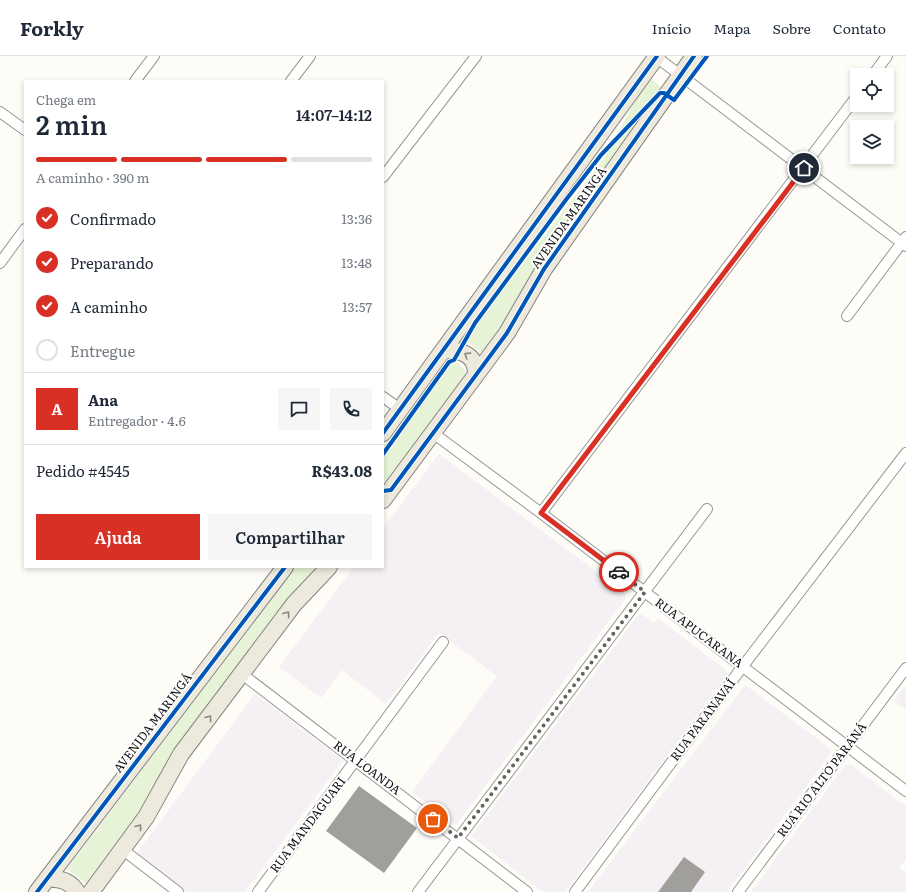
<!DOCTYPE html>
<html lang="pt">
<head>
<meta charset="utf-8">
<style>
	:root { --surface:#fff; --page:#f6f6f7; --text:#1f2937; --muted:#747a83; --line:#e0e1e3; --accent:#d93025 }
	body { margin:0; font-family:Literata,serif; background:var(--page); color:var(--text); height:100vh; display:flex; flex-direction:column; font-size:15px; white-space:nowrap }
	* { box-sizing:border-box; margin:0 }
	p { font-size:13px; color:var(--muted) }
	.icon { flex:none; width:22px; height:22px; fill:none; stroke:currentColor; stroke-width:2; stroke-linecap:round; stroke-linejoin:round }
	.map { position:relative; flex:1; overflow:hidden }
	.side { position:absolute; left:24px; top:24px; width:360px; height:488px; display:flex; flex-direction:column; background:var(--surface); border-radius:0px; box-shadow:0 2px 6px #0003 }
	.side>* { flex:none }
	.fabs { position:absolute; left:850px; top:12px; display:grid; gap:8px }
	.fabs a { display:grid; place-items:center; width:44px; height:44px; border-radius:0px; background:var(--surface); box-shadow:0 2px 6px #0003; font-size:20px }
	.pin { position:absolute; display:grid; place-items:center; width:34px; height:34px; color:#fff; margin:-17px; border:2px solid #fff; border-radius:50%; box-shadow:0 1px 4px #0007 }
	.courier { position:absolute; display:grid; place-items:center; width:40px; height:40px; margin:-20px; border:3px solid #d93025; border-radius:50%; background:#fff; color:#222; box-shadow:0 1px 5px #0007 }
	.head em { font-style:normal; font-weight:600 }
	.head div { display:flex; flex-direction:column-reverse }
	.head { display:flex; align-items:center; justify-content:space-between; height:68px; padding:0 12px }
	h1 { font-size:26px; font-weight:600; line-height:30px }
	.bar { display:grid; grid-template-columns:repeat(4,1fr); gap:6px 4px; align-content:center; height:48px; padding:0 12px }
	.bar i { height:5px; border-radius:3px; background:var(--line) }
	.bar .current { background:var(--accent) }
	.bar p { grid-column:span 4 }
	.line { display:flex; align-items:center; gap:10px; padding:0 12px; border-top:1px solid var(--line) }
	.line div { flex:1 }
	.round { display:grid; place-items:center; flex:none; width:42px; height:42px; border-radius:0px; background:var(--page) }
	ol { padding:0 12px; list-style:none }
	li { display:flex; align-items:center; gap:12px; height:44px }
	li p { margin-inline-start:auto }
	li .icon { padding:4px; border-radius:50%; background:var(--accent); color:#fff; stroke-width:4 }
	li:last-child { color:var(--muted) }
	li i { width:22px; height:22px; border:2px solid var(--line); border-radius:50% }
	.button { display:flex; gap:8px; margin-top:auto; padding:8px 12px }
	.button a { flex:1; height:46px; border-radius:0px; background:var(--accent); color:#fff; font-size:16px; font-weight:600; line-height:46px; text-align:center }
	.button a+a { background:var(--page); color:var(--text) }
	header { display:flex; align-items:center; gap:24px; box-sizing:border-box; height:56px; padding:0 20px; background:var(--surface); border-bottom:1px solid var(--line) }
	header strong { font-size:19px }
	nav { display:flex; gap:22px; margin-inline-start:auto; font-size:14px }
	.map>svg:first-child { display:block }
</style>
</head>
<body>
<header>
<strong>Forkly</strong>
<nav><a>Início</a><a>Mapa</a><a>Sobre</a><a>Contato</a></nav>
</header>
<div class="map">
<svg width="906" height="836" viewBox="0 0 906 836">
	<rect width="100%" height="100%" fill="#fdfcf7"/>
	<!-- industrial -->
	<path fill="#f5f0f3" d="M439,398L625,537L626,542L456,769L412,736L497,620L439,577L386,648L342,614L321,642L279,611L354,511H383V472Z
		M640,557L654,567L658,562L727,615L728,618L565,836H543L471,780Z
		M745,629L831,693V697L727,836H588Z
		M906,629V654L894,645Z
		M255,638L343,704L245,836H187L136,798Z
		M850,708L906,750V803L899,812L906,817V836H751L845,709Z"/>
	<!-- green -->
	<path fill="#e7f3d7" d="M648,21L664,33L485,299L464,284L605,101Z
		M450,304C461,307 466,313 466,323L390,425H383V389L445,305Z
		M295,511H320L89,830L67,813Z"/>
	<!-- building -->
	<path fill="#a19f9c" d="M359,730L417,772L384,817L326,775Z
		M684,801L705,816L691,836H658Z"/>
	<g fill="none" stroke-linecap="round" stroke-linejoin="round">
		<!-- street casing -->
		<g stroke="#979795" stroke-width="12">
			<path id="street" d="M655,0L906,190
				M873,19L887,0
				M135,25L154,0
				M291,25L310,0
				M0,56L25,74
				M383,121L476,0
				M0,207L25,173
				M847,260L906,181
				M383,341L400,353
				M433,377L541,457L906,735
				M541,457L857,40
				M242,618L527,836
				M122,793L178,836
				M258,836L443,586
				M418,836L707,453
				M575,836L743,610L906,397
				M738,836L906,612"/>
		</g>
		<!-- primary casing -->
		<g stroke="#858482" stroke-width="18">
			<path id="primary" d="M445,294C462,294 476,299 476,318
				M383,377L657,0
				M383,444L507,277L544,213L694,0
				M47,823C60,822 70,825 77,836
				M37,836L285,511
				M91,836L146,761L181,698L294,548L329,511"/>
		</g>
		<!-- street -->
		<use href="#street" stroke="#fffffe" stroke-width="10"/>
		<!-- primary -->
		<use href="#primary" stroke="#ede9dc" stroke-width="16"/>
		<!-- cycleway casing -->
		<g stroke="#fff" stroke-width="6">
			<path id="cycleway" d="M383,377L657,0
				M383,398L449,306L454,304L475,267L565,145L601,99L660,37H664L674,44L707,0
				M383,435L391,434L507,277L544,213L694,0
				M37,836L285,511"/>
		</g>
		<!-- cycleway -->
		<use href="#cycleway" stroke="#0057b8" stroke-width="4"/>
	</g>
	<!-- one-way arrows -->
	<defs><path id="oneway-chevron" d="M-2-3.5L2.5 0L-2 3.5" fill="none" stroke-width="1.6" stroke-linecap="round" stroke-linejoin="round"/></defs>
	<g stroke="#8a8881">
		<use href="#oneway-chevron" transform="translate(467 299) rotate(-147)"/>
		<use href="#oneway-chevron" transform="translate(287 558) rotate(-54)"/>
		<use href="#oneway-chevron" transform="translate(209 662) rotate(-53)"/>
		<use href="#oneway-chevron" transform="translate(139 771) rotate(-53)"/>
	</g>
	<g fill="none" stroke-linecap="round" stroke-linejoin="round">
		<!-- done -->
		<path stroke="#646362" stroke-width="4" stroke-dasharray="0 7.2" d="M433,763L458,782L645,536L619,516"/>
		<!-- route -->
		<path stroke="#d93025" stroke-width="5" d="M619,516L541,457L804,112"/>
	</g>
	<g text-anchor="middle" stroke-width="4" stroke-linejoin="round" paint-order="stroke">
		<!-- street labels -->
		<g font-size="12" fill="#111" stroke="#fff">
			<text transform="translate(569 162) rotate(-55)" y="4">AVENIDA MARINGÁ</text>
			<text transform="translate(699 577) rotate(37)" y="4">RUA APUCARANA</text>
			<text transform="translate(703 664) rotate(-53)" y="4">RUA PARANAVAÍ</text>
			<text transform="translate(153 667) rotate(-53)" y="4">AVENIDA MARINGÁ</text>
			<text transform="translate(367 712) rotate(37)" y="4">RUA LOANDA</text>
			<text transform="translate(822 724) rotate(-53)" y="4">RUA RIO ALTO PARANÁ</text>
			<text transform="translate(308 769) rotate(-53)" y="4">RUA MANDAGUARI</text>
		</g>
	</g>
</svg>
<div class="fabs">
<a><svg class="icon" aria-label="locate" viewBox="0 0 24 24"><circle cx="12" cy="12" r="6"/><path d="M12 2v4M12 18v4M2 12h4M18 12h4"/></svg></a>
<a><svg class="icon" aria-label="layers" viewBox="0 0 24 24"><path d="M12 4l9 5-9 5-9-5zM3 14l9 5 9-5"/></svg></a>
</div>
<div class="pin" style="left:433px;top:763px;background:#ea580c"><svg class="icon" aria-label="bag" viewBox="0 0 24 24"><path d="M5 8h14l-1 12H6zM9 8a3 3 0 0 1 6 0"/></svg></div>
<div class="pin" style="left:804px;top:112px;background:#1f2937"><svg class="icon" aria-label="home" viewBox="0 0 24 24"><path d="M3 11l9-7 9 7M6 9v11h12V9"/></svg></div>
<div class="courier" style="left:619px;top:516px"><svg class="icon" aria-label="car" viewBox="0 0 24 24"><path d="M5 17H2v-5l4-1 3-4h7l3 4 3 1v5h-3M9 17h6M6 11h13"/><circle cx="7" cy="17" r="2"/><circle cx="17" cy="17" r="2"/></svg></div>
<section class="side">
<div class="head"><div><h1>2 min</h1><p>Chega em</p></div><em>14:07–14:12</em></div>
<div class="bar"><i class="current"></i><i class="current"></i><i class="current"></i><i></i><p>A caminho · 390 m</p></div>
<ol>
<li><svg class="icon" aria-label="check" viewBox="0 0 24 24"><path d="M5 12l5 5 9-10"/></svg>Confirmado<p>13:36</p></li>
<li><svg class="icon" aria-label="check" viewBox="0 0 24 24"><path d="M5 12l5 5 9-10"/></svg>Preparando<p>13:48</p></li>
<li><svg class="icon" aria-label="check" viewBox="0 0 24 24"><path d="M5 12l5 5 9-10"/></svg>A caminho<p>13:57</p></li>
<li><i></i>Entregue</li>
</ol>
<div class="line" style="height:72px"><b class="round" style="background:var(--accent);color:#fff">A</b><div><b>Ana</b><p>Entregador · 4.6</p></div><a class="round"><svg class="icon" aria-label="chat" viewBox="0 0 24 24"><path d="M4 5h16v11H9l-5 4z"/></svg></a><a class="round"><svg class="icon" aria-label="phone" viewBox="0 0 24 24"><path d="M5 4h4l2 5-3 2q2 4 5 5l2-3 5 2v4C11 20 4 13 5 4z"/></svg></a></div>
<div class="line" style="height:52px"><div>Pedido #4545</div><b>R$43.08</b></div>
<div class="button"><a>Ajuda</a><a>Compartilhar</a></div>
</section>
</div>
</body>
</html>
